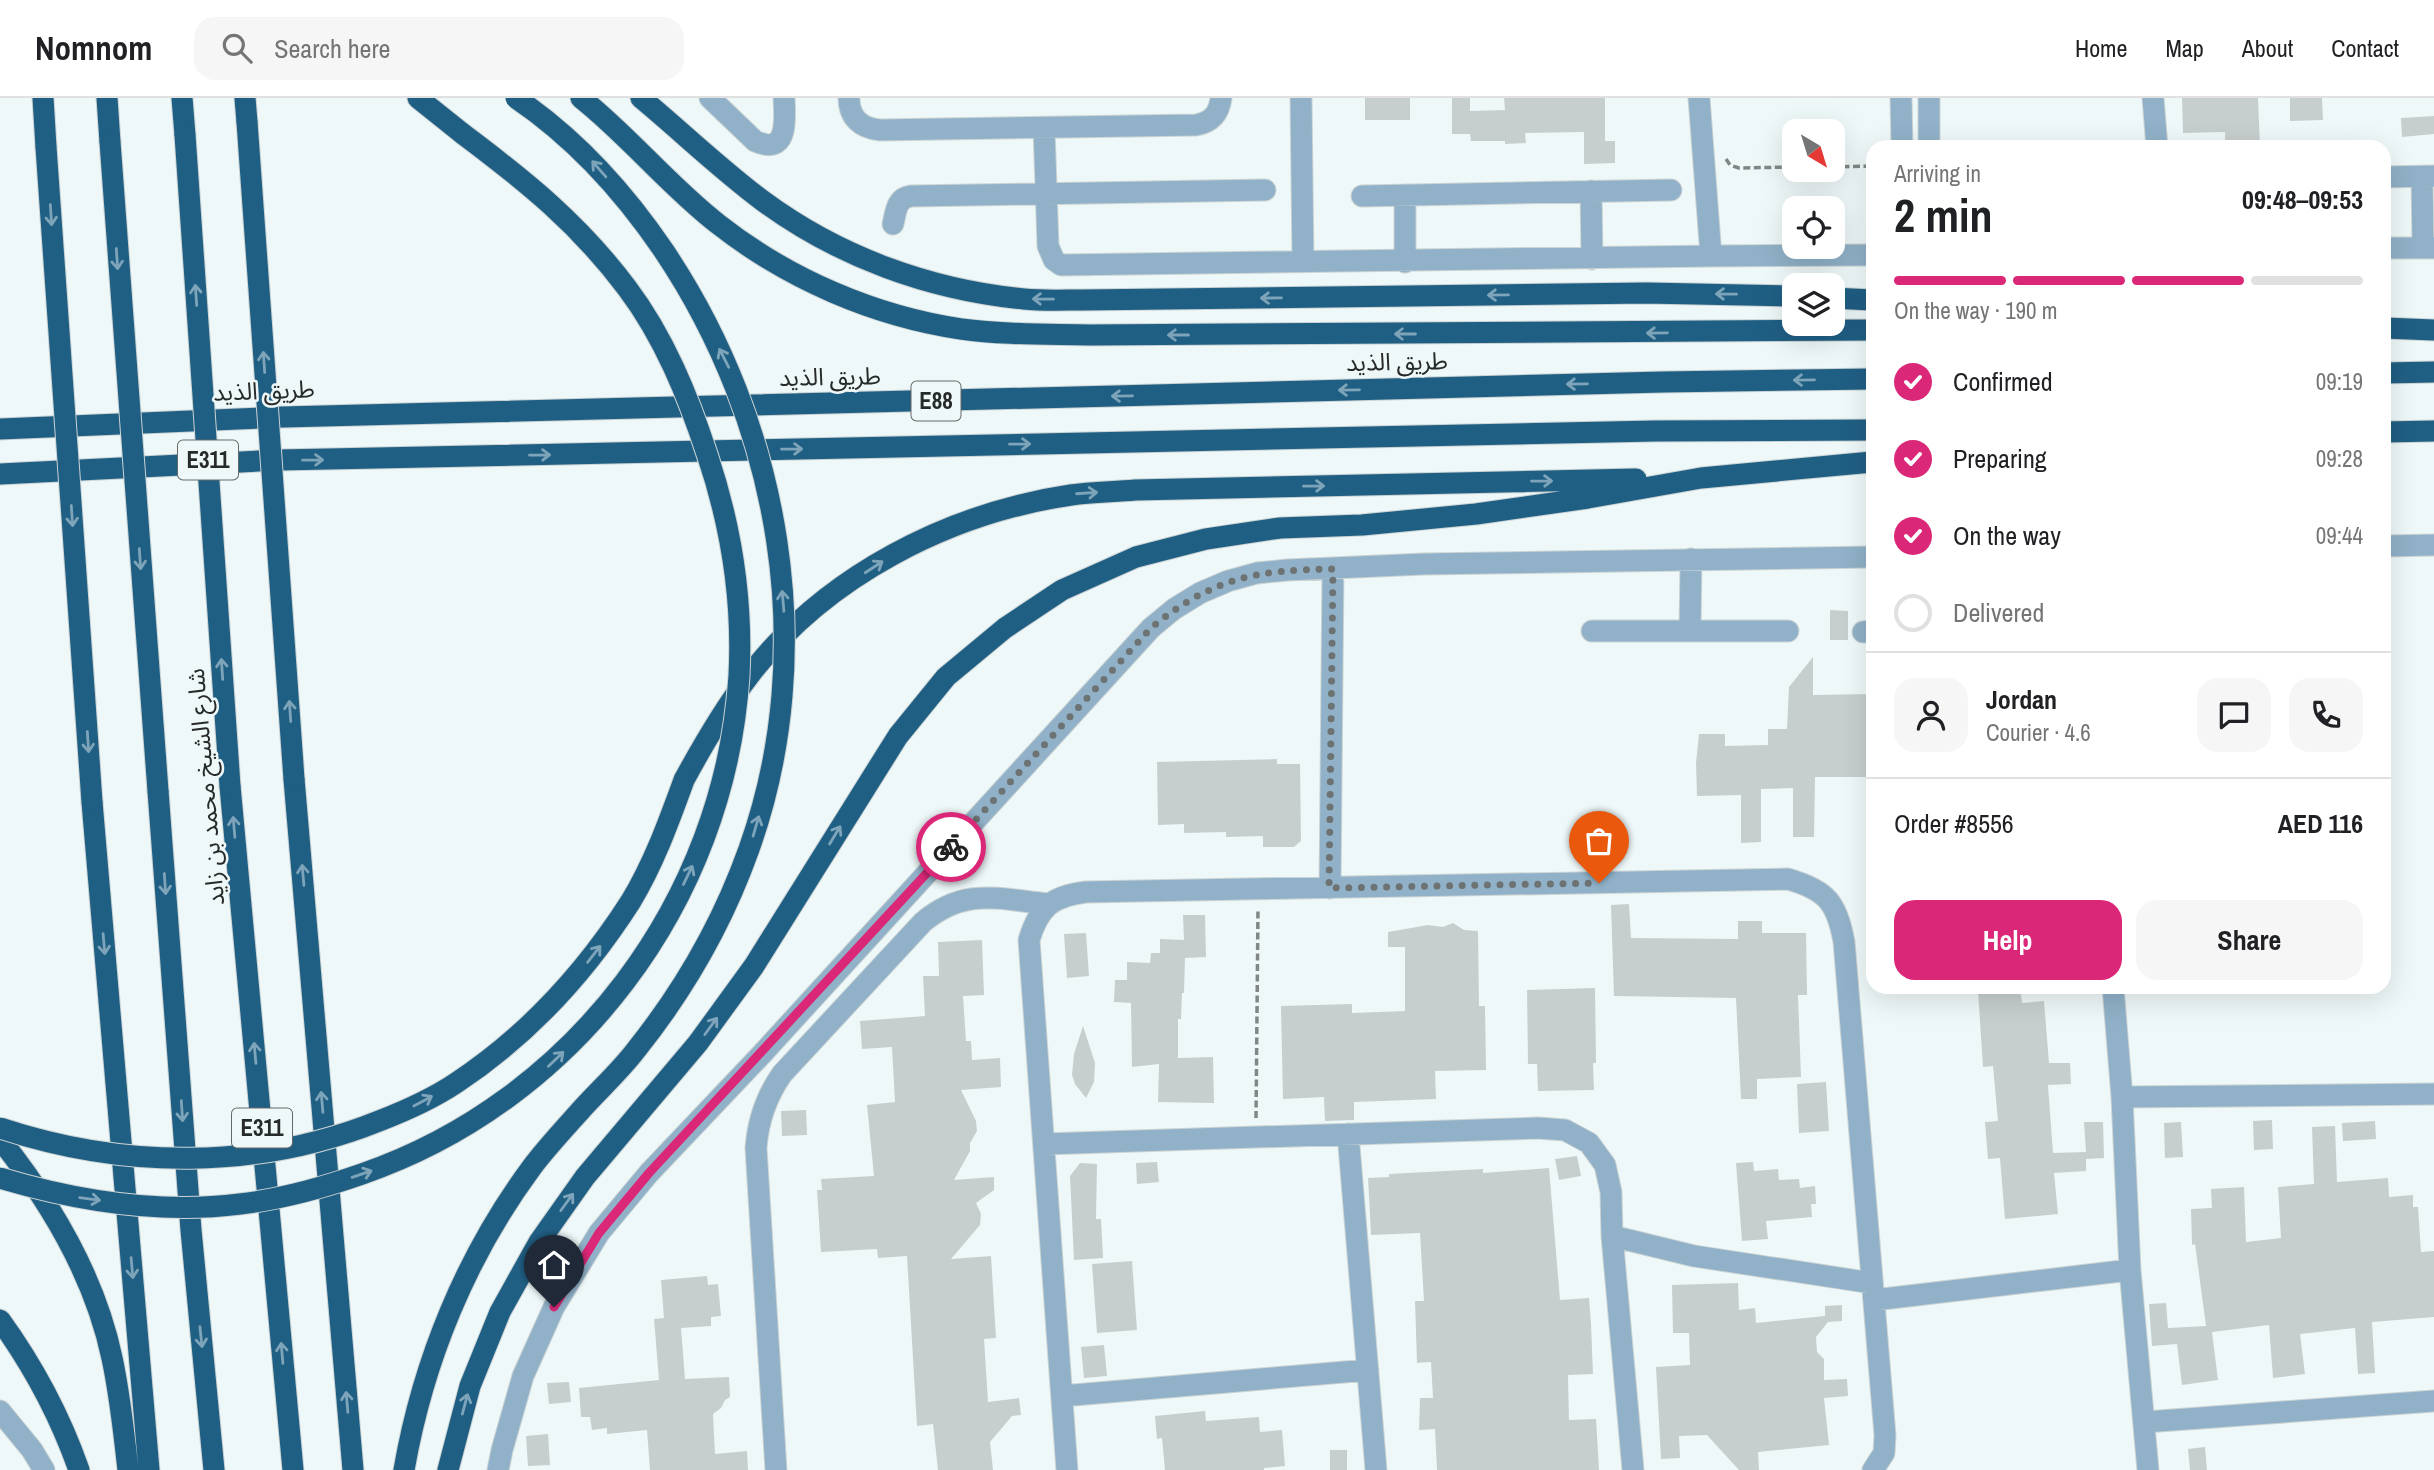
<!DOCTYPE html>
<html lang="en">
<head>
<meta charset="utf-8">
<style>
	:root { --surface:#fff; --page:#f6f6f6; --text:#202124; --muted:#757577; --line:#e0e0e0; --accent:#db2777 }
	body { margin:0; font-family:"Archivo Narrow","Noto Sans Arabic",sans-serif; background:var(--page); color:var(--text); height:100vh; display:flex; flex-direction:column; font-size:26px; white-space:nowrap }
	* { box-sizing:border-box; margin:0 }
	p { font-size:23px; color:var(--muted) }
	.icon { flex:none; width:38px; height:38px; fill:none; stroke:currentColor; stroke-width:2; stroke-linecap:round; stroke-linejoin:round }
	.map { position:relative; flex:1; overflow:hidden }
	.drawer { position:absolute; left:1866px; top:42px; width:525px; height:854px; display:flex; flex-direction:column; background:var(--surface); border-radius:21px; box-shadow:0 7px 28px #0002 }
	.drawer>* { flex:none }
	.needle { width:46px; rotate:142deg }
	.controls { position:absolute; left:1782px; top:21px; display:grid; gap:14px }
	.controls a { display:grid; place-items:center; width:63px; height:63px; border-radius:14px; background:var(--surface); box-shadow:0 7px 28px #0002; font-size:35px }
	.pin { position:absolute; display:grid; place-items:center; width:60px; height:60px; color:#fff; margin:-72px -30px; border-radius:50% 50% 50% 0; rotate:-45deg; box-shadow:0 0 7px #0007 }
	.pin .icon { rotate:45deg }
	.courier { position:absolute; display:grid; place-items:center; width:70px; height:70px; margin:-35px; border:5px solid #db2777; border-radius:50%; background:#fff; color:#222; box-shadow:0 2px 9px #0007 }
	.headline em { font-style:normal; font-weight:700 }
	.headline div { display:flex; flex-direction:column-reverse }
	.headline { display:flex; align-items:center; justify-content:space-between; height:119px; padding:0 28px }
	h1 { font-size:46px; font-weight:700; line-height:52px }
	.bar { display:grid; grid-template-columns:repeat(4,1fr); gap:10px 7px; align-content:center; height:84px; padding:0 28px }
	.bar i { height:9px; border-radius:5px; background:var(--line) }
	.bar .selected { background:var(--accent) }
	.bar p { grid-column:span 4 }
	.line { display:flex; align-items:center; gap:18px; padding:0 28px; border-top:2px solid var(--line) }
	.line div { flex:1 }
	.round { display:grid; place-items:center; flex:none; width:74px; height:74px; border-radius:21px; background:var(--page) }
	ol { padding:0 28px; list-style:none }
	li { display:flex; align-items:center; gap:21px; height:77px }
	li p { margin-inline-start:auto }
	li .icon { padding:7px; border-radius:50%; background:var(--accent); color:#fff; stroke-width:4 }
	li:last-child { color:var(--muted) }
	li i { width:38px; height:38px; border:4px solid var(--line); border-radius:50% }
	.button { display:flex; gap:14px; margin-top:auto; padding:14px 28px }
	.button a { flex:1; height:80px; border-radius:21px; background:var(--accent); color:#fff; font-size:28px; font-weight:700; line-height:80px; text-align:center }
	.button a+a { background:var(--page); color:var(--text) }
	header { display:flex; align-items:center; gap:42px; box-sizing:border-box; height:98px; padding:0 35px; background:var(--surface); border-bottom:2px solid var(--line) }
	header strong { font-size:33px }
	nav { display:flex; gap:38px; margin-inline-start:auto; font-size:24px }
	.search { width:490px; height:63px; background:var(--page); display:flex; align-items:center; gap:18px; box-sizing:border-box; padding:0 24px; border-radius:21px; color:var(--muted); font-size:26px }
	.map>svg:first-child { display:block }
</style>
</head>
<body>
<header>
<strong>Nomnom</strong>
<div class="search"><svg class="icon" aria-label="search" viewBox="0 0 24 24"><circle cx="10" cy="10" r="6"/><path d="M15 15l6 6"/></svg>Search here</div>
<nav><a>Home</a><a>Map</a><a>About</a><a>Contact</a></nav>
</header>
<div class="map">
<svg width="2434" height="1372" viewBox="0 0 2434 1372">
	<rect width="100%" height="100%" fill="#eff8f9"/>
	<!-- building -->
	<path fill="#c7cfce" d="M1365,0H1410V22H1365Z
		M1452,0H1470V13L1505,12L1504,0H1605V43H1615V65L1584,66V34L1525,35L1526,45L1505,46V43H1471L1470,36H1452Z
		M2182,0H2258L2260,49H2225V34L2183,35Z
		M2290,0H2322L2323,22L2290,23Z
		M2434,18V36L2402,39L2401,20Z
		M1830,512L1848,513V542H1830Z
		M1813,559V597L1872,596V679H1815L1814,739H1793V690L1761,691V744L1741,745V697L1697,698L1696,665L1699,636H1725V648L1768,647V631H1787L1789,589Z
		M1277,661V666H1300L1301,743L1294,749H1263V738L1226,739V734L1184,735V726L1158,727L1157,664Z
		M1629,806L1631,840L1738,841V823H1762V835H1806L1807,897H1798L1801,979L1757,981V1001H1741L1736,900L1614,898L1611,807Z
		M1183,817H1205L1206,859L1185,860L1184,895H1182L1181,921H1178V960L1213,959L1214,1005L1158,1004L1159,966L1132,969L1131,905L1114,904L1115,882H1127V864L1150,865L1151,855H1160V841L1184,842Z
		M1453,825L1464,832L1478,833L1479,908H1485L1486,972L1435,973L1436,1001L1354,1004V1022L1325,1023L1324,999L1283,1001L1281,908L1352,906V915L1405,913V849H1388V834L1428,827L1443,829Z
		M1086,835L1089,878L1067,880L1064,836Z
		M982,842L984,897L963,898L966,943H971L972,962L1000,960L1001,989L961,992L976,1023L977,1033L970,1045V1053L954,1082L994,1079V1092L976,1105L981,1116L980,1127L951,1161L991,1158L996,1240L984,1241L988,1304L1019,1300L1021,1317L1012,1318L990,1344L993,1372H938L933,1326L917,1328L907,1158L878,1160L877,1151L821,1154L817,1092H822L821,1081L874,1078L867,1007L895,1004L892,949L862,951L860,923L925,918L923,878H939L938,844Z
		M1980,889H2020L2022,905L2044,903L2049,965H2070L2071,986L2048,987L2053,1055L2086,1054L2084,1024H2103L2104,1060L2086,1061V1059V1073L2054,1075L2058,1116L2005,1121L2000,1060L1988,1061L1985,1024L1998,1023L1993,968L1983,969L1978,893L1981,892Z
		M1595,890L1596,965H1593L1594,992L1538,993L1537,966H1528L1527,892Z
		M1083,928L1095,965L1094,984L1086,1000L1075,986L1072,977L1074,956Z
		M1826,984L1829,1033L1799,1035L1797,986Z
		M806,1012L807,1037L782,1038L781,1013Z
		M2272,1022L2273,1051L2254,1052L2253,1023Z
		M2375,1023L2376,1041L2343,1043L2342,1025Z
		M2181,1024L2183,1059L2165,1060L2164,1025Z
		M2335,1028L2337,1084L2388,1080L2389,1099L2413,1097V1109H2418L2421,1154L2434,1153V1219L2372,1224L2375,1275L2358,1276L2355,1230L2300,1236L2305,1276L2273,1280L2269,1227L2212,1234L2218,1282L2182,1287L2177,1246L2152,1248L2149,1206L2166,1205L2168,1230L2206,1228L2195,1146L2192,1147L2191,1111L2212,1110L2211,1091L2244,1089L2246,1144L2281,1140L2278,1089L2314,1086L2312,1029Z
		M1577,1058L1581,1078L1559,1082L1555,1061Z
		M1157,1064L1159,1084L1137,1086L1136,1065Z
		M1753,1064L1754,1073L1778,1071L1779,1082L1799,1081L1800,1090L1815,1088L1816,1106H1811L1812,1119L1766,1123L1768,1141L1742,1143L1736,1065Z
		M1080,1065L1097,1066L1096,1121H1101L1103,1160L1074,1162L1070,1078Z
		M1549,1070L1560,1202L1589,1200L1591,1226L1593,1276L1568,1277L1569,1322L1596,1321L1599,1372H1437L1435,1331L1419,1332L1420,1300H1433L1431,1264L1417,1265L1415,1203H1424L1420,1135L1371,1137L1368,1080L1389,1079V1076L1483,1071V1075Z
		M1132,1163L1137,1232L1097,1235L1092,1166Z
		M707,1178L708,1187L718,1186L721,1218L711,1219V1228L681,1230L685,1281L729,1279L730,1299L725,1302L721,1310L713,1316L715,1356L747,1353L748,1372H650L647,1332L607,1336V1330L592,1332L590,1319H581L579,1290L659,1282L654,1221L664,1220L661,1182Z
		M1738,1185L1739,1212L1755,1210L1756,1225L1825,1218V1208L1842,1207V1223L1828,1224L1816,1239L1817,1254L1824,1261V1282L1847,1281L1848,1298L1824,1300L1829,1347L1758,1354L1759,1372H1739L1707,1337L1679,1338L1680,1360L1661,1361L1656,1269L1690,1267L1689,1235H1673L1672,1187Z
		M1104,1247L1107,1278L1084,1280L1081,1249Z
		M569,1284L571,1304L549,1306L547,1285Z
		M1205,1313L1206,1323L1259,1319L1260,1334L1282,1332L1285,1368L1264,1370V1372H1165L1162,1340L1157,1341L1155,1318Z
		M548,1336L550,1367L528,1368L526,1338Z
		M2205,1349L2207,1372H2190L2188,1351Z
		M1330,1352H1347V1372H1330Z"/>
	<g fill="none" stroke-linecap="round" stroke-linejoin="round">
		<!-- minor casing -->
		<g stroke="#cbd3d4" stroke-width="23">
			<path id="minor" d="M710,0L755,43C789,59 785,20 784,0
				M849,0C849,20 861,30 880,32L1196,27C1212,24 1219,16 1221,0
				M1301,0L1303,164
				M1699,0L1711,158
				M1901,0L1902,49
				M1929,0V49
				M2153,0L2157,49
				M1044,30L1048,148L1054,162L1061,167L1711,158L1872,157
				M2384,79L2434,78
				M2422,79L2423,150
				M1591,93L1592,161
				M1362,98L1671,92
				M893,126C896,114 896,100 911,98L1265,92
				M2384,150H2434
				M1405,164V97
				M2384,448L2434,447
				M1592,533H1788
				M1690,533L1691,461
				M1863,534L1872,533
				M1330,790L1333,471
				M2113,889L2122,999L2130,1172L2148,1372
				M2122,999L2434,996
				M1348,1036L1376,1372
				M1044,1046L1538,1030L1565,1032L1589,1045L1605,1067L1611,1094L1612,1138L1633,1372
				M1612,1138L1694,1158L1872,1185
				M1874,1202L2130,1172
				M1062,1298L1368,1272
				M0,1313L32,1352L44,1372
				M2145,1324L2434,1303
				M498,1372L502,1352L523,1278L554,1209L599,1135L649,1075L761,957L1151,530L1174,511L1200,495L1228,483L1257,475L1287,472L1424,466L1872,459
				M776,1372L756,1050C758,1022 766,999 782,976L923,824C965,789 998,801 1048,806
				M1067,1372L1029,842C1039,809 1052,798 1086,794L1788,781C1826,792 1837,804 1844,844L1885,1337L1884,1355L1873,1372"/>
		</g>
		<!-- highway casing -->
		<g stroke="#cbd3d4" stroke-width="23">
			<path id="highway" d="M43,0L46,49
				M107,0L110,44
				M182,0L185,37
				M245,0L247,24
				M418,0L463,36
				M581,0C630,39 669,88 718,126C788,181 874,218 961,231C1003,237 1047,236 1089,237L1872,232
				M641,0C682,34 720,71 763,103C839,159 930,192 1024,201C1043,203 1063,202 1082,202L1647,195L1794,198
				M1832,200L1872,202
				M2384,230L2434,232
				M2384,275L2434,274
				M0,331L283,319L1663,284L1872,281
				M2384,334L2434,333
				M0,376L279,362L1655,333L1872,332
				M294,681L353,1372
				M684,682C704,645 724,611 749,578C825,478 949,415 1071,397C1092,394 1114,394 1135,392L1636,381
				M230,688L293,1372
				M158,693L191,1132L214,1372
				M92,704L149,1372
				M0,1041C51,1105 95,1179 112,1260C120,1297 124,1335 128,1372
				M0,1222C34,1269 60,1318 79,1372
				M404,1372C423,1263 466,1158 532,1069C547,1049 565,1030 581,1012
				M448,1372L470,1288L500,1214L539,1144L585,1079L698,945L754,868L898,638L946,579L1005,530L1062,492L1136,459L1206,441L1280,430L1362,427L1476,416L1588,400L1701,380L1872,364"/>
		</g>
		<!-- path -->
		<path stroke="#818787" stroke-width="3.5" stroke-dasharray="7 3.5" stroke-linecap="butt" d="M1726,61L1730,67L1739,70L1794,69
			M1832,69L1872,68
			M1256,1020L1258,811"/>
		<!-- minor -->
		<use href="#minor" stroke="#90b1c8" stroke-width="21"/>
		<!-- highway -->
		<use href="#highway" stroke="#205f84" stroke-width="21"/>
		<!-- highway-bridge casing -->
		<g stroke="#cbd3d4" stroke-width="23" stroke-linecap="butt">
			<path id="highway-bridge" d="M516,0C575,40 624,94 664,153C780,326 820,552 749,751C723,824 684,892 636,952C620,973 599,992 581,1012
				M247,24L294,681
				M185,37L230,688
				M110,44L158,693
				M46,49L92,704
				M0,1030C124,1071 257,1072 379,1023C405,1013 432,1001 456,985C527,938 585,875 631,803C654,765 669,723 684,682
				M0,1080C77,1103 160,1116 240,1106C282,1101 322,1090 362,1076C574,1003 725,803 739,578C743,502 731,427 707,356C688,298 664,239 627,190C579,126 527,84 463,36"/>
		</g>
		<!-- highway-bridge -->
		<use href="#highway-bridge" stroke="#205f84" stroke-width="21"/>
	</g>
	<!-- one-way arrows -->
	<defs><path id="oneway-shaft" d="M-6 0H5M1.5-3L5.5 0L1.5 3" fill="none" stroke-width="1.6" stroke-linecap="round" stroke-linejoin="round" transform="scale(1.75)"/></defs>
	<g stroke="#7da4b9">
		<use href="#oneway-shaft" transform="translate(599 71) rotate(-131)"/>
		<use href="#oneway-shaft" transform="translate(51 117) rotate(86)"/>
		<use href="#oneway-shaft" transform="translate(117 161) rotate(86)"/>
		<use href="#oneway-shaft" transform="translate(1726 196) rotate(-179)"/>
		<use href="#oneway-shaft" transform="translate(196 197) rotate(-94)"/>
		<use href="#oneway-shaft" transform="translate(1498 197) rotate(179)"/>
		<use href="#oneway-shaft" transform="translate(1271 200) rotate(179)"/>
		<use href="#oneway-shaft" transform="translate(1043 201) rotate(-179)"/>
		<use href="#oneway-shaft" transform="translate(1657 235) rotate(179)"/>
		<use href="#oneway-shaft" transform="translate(1405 236) rotate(180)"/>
		<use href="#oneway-shaft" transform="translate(1178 237) rotate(180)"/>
		<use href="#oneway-shaft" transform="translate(724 260) rotate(-117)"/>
		<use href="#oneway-shaft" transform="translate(264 264) rotate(-94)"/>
		<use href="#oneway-shaft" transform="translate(1804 282) rotate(179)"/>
		<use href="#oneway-shaft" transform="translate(1577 286) rotate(179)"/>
		<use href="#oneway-shaft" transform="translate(1349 292) rotate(179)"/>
		<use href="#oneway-shaft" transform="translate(1122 298) rotate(179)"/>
		<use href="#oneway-shaft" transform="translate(1020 346) rotate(-1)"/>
		<use href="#oneway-shaft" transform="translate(792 351) rotate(-1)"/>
		<use href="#oneway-shaft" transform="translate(540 357) rotate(-1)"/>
		<use href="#oneway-shaft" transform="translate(313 362) rotate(-1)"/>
		<use href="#oneway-shaft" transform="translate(1542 383) rotate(-1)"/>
		<use href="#oneway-shaft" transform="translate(1314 388) rotate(-1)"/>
		<use href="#oneway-shaft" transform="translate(1087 395) rotate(-4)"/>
		<use href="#oneway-shaft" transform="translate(72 418) rotate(86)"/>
		<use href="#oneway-shaft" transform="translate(140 461) rotate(86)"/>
		<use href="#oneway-shaft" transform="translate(874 469) rotate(-33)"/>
		<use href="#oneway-shaft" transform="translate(783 503) rotate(-95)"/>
		<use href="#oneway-shaft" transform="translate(222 571) rotate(-94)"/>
		<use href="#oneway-shaft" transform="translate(290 613) rotate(-94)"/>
		<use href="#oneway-shaft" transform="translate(88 644) rotate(86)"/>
		<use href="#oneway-shaft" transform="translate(756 728) rotate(-74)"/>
		<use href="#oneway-shaft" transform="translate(234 729) rotate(-95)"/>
		<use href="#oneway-shaft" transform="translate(835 737) rotate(-59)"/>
		<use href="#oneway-shaft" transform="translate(303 777) rotate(-95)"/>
		<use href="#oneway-shaft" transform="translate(688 777) rotate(-64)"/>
		<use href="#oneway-shaft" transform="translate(165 786) rotate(86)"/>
		<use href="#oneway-shaft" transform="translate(104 846) rotate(85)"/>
		<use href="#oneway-shaft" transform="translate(594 856) rotate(-52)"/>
		<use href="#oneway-shaft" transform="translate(711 928) rotate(-54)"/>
		<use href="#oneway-shaft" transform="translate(255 955) rotate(-95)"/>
		<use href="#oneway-shaft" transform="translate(556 961) rotate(-44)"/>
		<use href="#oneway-shaft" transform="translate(423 1003) rotate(-28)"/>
		<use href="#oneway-shaft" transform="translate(322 1004) rotate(-95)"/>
		<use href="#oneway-shaft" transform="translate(182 1013) rotate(86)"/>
		<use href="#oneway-shaft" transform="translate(362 1076) rotate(-19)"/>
		<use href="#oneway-shaft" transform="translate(90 1101) rotate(8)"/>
		<use href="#oneway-shaft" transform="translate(567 1104) rotate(-54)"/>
		<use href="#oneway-shaft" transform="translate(132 1170) rotate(85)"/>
		<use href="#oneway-shaft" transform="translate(201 1239) rotate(84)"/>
		<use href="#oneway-shaft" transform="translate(282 1255) rotate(-95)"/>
		<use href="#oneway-shaft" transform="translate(347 1304) rotate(-95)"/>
		<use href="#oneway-shaft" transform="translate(465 1306) rotate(-75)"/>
	</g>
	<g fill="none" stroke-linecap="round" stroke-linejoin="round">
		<!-- done -->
		<path stroke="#6d7272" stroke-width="7" stroke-dasharray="0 12.6" d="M951,749L1151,530C1212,480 1255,472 1333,471L1329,790L1599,785"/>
		<!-- route -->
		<path stroke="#db2777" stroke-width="9" d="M554,1209L599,1135L649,1075L951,749"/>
	</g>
	<g text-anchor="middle" stroke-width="5" stroke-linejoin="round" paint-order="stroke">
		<!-- shield labels -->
		<g fill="#eff8f9" stroke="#636868" stroke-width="2">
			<rect x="911.5" y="283.5" width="49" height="39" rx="5"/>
			<rect x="178" y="342.5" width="60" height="39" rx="5"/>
			<rect x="232" y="1010.5" width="60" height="39" rx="5"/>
		</g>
		<g font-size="23" font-weight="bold" fill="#272a2a">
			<text x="936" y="311">E88</text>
			<text x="208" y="370">E311</text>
			<text x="262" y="1038">E311</text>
		</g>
		<!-- street labels -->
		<g font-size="24" fill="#272a2a" stroke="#eff8f9">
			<text transform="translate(1397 264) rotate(-1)" y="8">طريق الذيد</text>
			<text transform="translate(830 279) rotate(-1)" y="8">طريق الذيد</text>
			<text transform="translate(264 293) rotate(-2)" y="8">طريق الذيد</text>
			<text transform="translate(206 689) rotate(-95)" y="8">شارع الشيخ محمد بن زايد</text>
		</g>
	</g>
</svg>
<div class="controls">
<a><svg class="needle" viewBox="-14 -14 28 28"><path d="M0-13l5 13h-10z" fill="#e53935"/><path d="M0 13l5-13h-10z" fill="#757577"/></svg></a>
<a><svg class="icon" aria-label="locate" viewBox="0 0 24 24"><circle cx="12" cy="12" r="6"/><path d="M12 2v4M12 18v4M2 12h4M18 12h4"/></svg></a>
<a><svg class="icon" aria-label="layers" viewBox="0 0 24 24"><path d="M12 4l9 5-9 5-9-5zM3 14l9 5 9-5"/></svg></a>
</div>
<div class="pin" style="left:1599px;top:785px;background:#ea580c"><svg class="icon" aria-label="bag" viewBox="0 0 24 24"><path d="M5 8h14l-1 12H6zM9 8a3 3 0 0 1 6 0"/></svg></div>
<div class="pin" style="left:554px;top:1209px;background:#1f2937"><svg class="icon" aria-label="home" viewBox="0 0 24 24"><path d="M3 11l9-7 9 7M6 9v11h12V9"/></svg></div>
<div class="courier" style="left:951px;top:749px"><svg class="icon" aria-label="bike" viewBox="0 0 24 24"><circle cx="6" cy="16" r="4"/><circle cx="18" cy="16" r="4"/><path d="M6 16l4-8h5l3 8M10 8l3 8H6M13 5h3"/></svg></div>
<section class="drawer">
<div class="headline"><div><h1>2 min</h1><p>Arriving in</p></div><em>09:48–09:53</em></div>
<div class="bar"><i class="selected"></i><i class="selected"></i><i class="selected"></i><i></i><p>On the way · 190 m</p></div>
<ol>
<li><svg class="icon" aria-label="check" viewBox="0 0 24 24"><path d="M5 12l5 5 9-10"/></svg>Confirmed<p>09:19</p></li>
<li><svg class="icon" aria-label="check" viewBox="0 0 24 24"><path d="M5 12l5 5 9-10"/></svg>Preparing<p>09:28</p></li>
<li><svg class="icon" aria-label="check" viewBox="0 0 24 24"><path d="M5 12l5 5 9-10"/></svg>On the way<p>09:44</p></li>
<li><i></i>Delivered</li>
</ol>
<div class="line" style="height:126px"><a class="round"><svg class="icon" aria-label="person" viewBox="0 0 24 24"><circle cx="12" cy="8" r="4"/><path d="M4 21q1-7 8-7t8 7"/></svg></a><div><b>Jordan</b><p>Courier · 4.6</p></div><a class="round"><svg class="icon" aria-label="chat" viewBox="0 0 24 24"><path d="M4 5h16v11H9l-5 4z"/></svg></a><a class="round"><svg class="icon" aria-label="phone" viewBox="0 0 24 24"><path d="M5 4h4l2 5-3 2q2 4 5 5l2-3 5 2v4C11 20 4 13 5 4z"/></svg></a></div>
<div class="line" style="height:91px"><div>Order #8556</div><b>AED 116</b></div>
<div class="button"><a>Help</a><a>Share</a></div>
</section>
</div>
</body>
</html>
